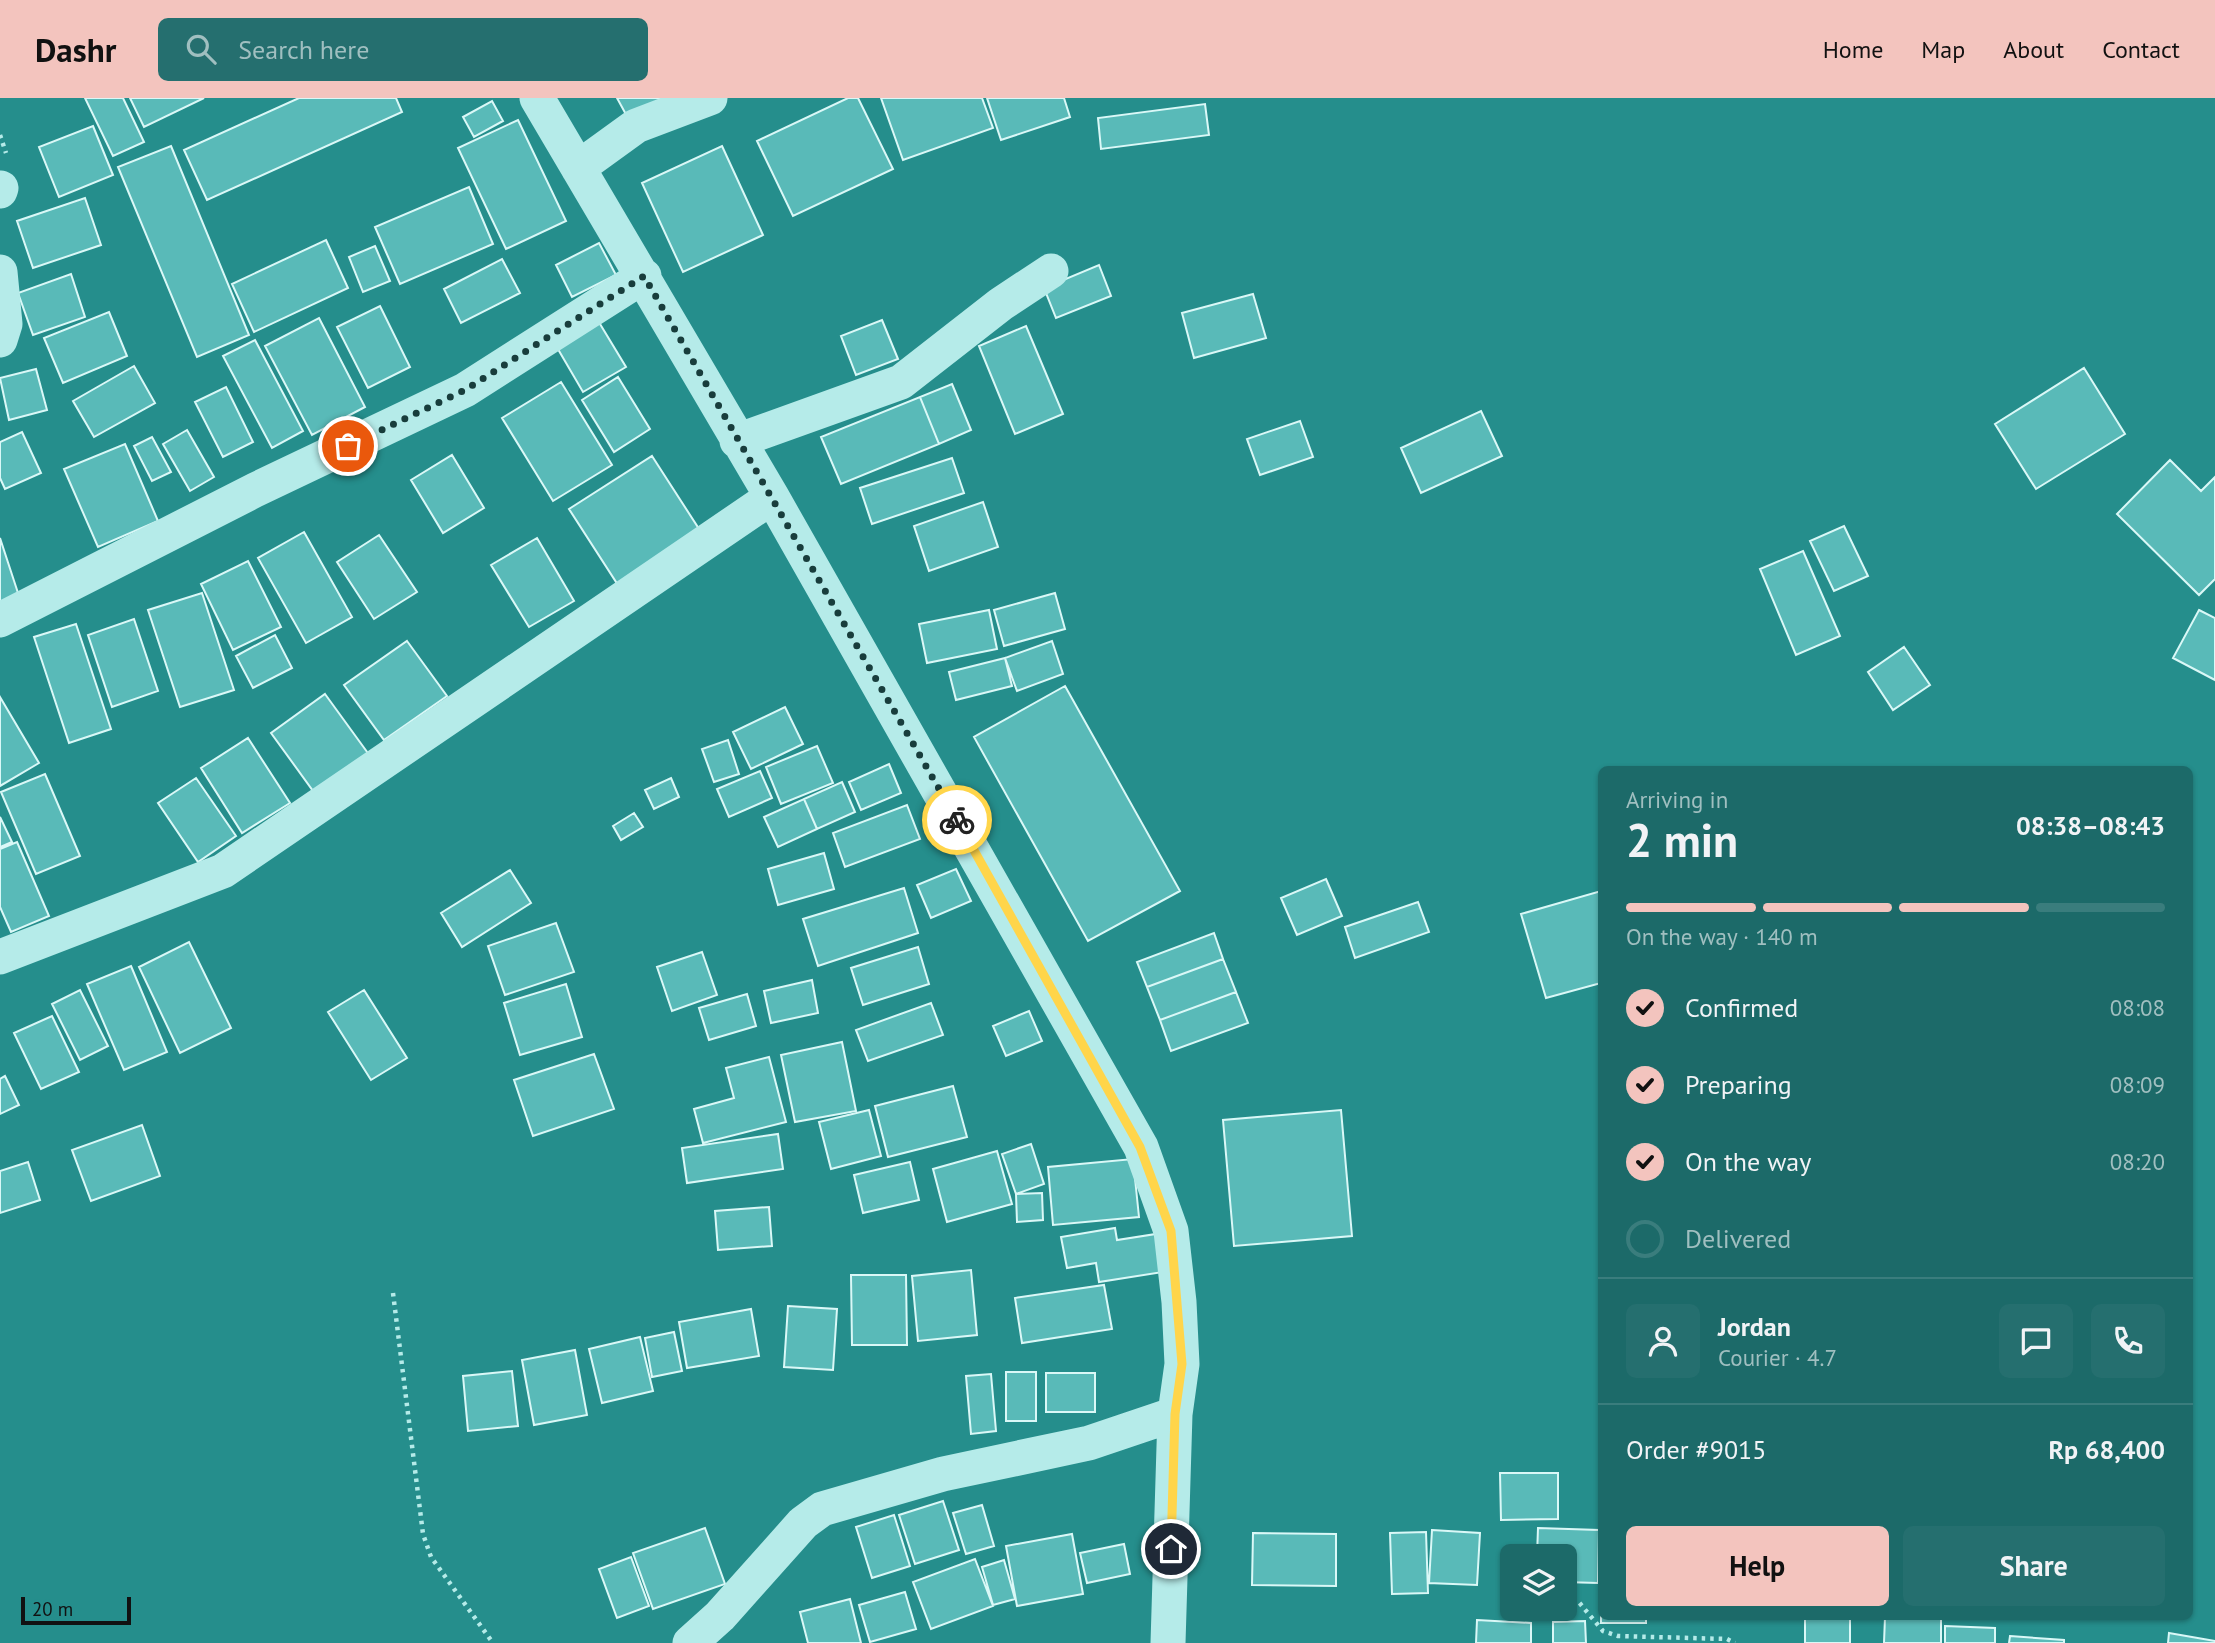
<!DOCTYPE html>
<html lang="en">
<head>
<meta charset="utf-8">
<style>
	:root { --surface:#1c6a69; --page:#256f6f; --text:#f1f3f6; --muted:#a0bfc0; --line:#3a7d7d; --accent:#f3c4be }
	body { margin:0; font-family:"PT Sans",sans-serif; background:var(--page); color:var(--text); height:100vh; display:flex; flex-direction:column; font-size:26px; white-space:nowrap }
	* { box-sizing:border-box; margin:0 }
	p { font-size:23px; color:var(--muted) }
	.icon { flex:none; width:38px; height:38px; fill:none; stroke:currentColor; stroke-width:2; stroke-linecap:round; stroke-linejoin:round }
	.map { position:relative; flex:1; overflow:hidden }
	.side { position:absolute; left:1598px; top:668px; width:595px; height:854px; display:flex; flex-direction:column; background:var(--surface); border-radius:10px; box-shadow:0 2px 5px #0004 }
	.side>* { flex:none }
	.tools { position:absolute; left:1500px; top:1446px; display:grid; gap:14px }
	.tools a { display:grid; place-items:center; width:77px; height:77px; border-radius:10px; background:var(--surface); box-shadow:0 2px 5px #0004; font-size:35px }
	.scale { position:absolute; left:21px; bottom:18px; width:110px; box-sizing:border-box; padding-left:7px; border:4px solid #111; border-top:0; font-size:19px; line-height:24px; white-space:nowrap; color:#111; -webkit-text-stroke:5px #258e8c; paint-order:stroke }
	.pin { position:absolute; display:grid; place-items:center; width:60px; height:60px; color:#fff; margin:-30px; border:4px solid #fff; border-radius:50%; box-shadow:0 2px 7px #0007 }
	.courier { position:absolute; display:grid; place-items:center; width:70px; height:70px; margin:-35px; border:5px solid #ffd54a; border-radius:50%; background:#fff; color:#222; box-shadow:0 2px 9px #0007 }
	.head em { font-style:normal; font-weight:800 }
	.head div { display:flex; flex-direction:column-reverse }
	.head { display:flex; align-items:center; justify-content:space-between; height:119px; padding:0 28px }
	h1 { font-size:46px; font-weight:800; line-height:52px }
	.bar { display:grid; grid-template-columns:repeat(4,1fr); gap:10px 7px; align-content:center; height:84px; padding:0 28px }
	.bar i { height:9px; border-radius:5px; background:var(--line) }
	.bar .on { background:var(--accent) }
	.bar p { grid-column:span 4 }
	.line { display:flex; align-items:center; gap:18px; padding:0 28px; border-top:2px solid var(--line) }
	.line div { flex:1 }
	.round { display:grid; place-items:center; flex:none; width:74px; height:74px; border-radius:10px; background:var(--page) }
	ol { padding:0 28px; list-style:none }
	li { display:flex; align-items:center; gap:21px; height:77px }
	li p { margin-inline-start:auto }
	li .icon { padding:7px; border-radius:50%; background:var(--accent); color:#111; stroke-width:4 }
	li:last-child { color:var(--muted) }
	li i { width:38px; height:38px; border:4px solid var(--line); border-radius:50% }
	.button { display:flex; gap:14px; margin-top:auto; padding:14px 28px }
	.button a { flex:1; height:80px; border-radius:10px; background:var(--accent); color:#111; font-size:28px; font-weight:800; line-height:80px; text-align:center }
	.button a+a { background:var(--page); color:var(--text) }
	header { display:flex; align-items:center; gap:42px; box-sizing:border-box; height:98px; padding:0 35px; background:var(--accent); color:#111 }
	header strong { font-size:33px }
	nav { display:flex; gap:38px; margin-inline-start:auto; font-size:24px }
	.search { width:490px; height:63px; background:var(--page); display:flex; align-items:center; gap:18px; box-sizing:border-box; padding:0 24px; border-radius:10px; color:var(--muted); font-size:26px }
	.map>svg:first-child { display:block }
</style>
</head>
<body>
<header>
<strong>Dashr</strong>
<div class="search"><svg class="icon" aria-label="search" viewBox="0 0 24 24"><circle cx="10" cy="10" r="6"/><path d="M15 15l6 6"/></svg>Search here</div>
<nav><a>Home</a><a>Map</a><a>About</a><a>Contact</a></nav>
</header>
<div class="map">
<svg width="2215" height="1545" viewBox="0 0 2215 1545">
	<rect width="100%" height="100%" fill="#258e8c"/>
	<!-- building -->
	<path fill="#59bab8" stroke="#daf8f7" stroke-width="2" d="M85,0H123L144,44L113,58Z
		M130,0H204L144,29Z
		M299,0H396L402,14L207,102L184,52Z
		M617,0H672L629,22Z
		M848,0H858L893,71L793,118L757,43Z
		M881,0H982L993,30L903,62Z
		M987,0H1064L1070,19L1001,42Z
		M492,3L503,23L474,39L463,19Z
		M1205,6L1209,37L1101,51L1098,20Z
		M518,22L566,123L506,151L458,50Z
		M93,28L113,77L59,99L39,49Z
		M171,48L249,237L197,259L118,69Z
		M722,48L763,137L683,174L642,85Z
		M469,89L493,146L400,186L375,129Z
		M85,100L101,147L33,170L17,123Z
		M326,142L348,190L254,234L232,186Z
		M599,145L616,177L572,199L556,167Z
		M375,148L390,183L363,194L349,159Z
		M502,161L520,195L461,225L444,191Z
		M1099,167L1111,198L1056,220L1044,190Z
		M71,176L85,219L33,237L18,195Z
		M1253,196L1266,240L1194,260L1182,215Z
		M380,208L410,269L368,290L337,229Z
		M109,214L127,258L63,285L44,240Z
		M319,220L365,309L312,337L265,248Z
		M597,221L626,269L583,294L555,246Z
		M882,222L898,261L856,277L841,238Z
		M1026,228L1063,316L1015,336L979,248Z
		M255,242L303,333L272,350L223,258Z
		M134,268L155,305L94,339L73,303Z
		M2084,270L2125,336L2036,391L1995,326Z
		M36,271L47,312L9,322L0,280Z
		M618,279L650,331L614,354L582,302Z
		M561,284L612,367L553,403L502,320Z
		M952,286L971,332L939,346L920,299Z
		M226,289L253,344L223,359L195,304Z
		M920,299L939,346L841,386L821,339Z
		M1481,313L1502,358L1421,395L1401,350Z
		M1300,323L1313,359L1260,377L1247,341Z
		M187,332L214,379L190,393L163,346Z
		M22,334L41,375L5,391L0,380V344Z
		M152,339L171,374L152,383L134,348Z
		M125,346L158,423L98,449L64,371Z
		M452,357L484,410L443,435L411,382Z
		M652,358L701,434L618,487L569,411Z
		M952,360L964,395L872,426L860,390Z
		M2170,362L2201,393L2215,379V481L2199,497L2117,416Z
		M983,404L998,449L929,473L914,428Z
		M1844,428L1868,478L1834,493L1810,443Z
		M304,434L352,519L306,545L258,460Z
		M379,437L417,494L374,521L337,464Z
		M0,440L19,498L0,504Z
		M537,440L574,503L529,529L491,467Z
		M1803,453L1840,538L1796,557L1760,471Z
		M248,463L281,529L233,552L201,486Z
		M202,495L234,592L180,609L148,512Z
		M1055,495L1065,531L1004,548L994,512Z
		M989,512L997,551L927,565L919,526Z
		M2199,512L2215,520V582L2173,560Z
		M134,521L158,593L112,609L88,537Z
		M76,526L111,631L69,645L34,539Z
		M275,537L292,570L253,590L236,558Z
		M407,543L447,598L384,642L344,587Z
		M1052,543L1063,576L1017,593L1005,560Z
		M1904,549L1930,587L1893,612L1868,574Z
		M1005,560L1012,588L956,602L949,574Z
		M1065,588L1180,793L1088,843L974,639Z
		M325,596L370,658L316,697L271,635Z
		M0,599L39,665L0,688Z
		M785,609L803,646L751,671L733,634Z
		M248,640L290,705L242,735L201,670Z
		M728,642L739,676L714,684L702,651Z
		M817,648L833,685L781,706L766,669Z
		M889,666L901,695L861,712L849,684Z
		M760,673L772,700L729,719L717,691Z
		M45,676L80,758L36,776L1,694Z
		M196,680L236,738L198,764L158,705Z
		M671,680L679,699L654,711L645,692Z
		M842,684L855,714L817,731L804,701Z
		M804,701L817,731L778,749L764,719Z
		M907,707L920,741L845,769L833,735Z
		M634,715L643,729L621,742L613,728Z
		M0,719L12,744L0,749Z
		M17,744L49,818L11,834L0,809V751Z
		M824,755L834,791L778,807L768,771Z
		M956,771L971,803L931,820L917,787Z
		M510,772L531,805L462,849L441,815Z
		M1326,781L1342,818L1297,837L1281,800Z
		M904,790L918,835L818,868L803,821Z
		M1601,793V885L1546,900L1521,816Z
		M1418,804L1429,834L1355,860L1345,829Z
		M556,825L574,874L505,897L488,848Z
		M1214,835L1223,861L1147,889L1137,864Z
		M189,844L231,930L180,955L139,869Z
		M918,849L929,886L863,907L851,870Z
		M702,854L717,897L672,913L657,869Z
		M1223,861L1236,894L1160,922L1147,889Z
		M131,868L167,954L124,972L87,886Z
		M812,882L818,915L771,925L764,893Z
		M566,886L582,939L520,957L504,905Z
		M80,892L108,948L80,962L52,906Z
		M364,892L407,960L371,982L328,914Z
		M1236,894L1248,925L1171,953L1160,922Z
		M747,896L756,928L709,942L699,910Z
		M931,905L943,937L868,963L856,932Z
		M1029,913L1042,943L1006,958L993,928Z
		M52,918L79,974L41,991L14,935Z
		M842,944L856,1013L795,1024L781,957Z
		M594,956L614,1011L533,1038L514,982Z
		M769,959L786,1024L703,1045L694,1011L734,1000L726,970Z
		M5,978L19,1007L0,1016V981Z
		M953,988L967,1039L888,1059L875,1008Z
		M869,1012L881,1058L831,1071L819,1024Z
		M1341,1012L1352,1138L1234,1148L1223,1022Z
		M142,1027L160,1078L91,1103L72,1052Z
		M778,1036L783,1071L687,1085L682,1050Z
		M1031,1046L1044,1086L1016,1096L1002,1056Z
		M997,1053L1012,1106L947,1124L933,1071Z
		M1133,1061L1139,1119L1053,1127L1048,1069Z
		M28,1064L40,1102L0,1115V1073Z
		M910,1064L919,1102L863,1115L854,1077Z
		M1042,1095L1043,1122L1017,1124L1016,1096Z
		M769,1109L772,1148L718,1152L715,1113Z
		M1115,1130L1117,1142L1156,1136L1163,1174L1099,1184L1096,1165L1067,1170L1061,1139Z
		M971,1172L977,1237L918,1243L912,1178Z
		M851,1177H906L907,1247H852Z
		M1104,1187L1112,1231L1022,1245L1015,1200Z
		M788,1208L837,1211L833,1272L784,1269Z
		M751,1211L759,1258L687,1270L679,1224Z
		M674,1234L682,1273L652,1279L645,1240Z
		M640,1239L653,1293L602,1305L589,1251Z
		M575,1252L587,1317L534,1327L522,1262Z
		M512,1273L518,1328L468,1333L463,1278Z
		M1006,1274H1036V1323H1006Z
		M1046,1275H1095V1314H1046Z
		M991,1276L996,1333L971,1336L966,1278Z
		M1500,1375H1558V1421L1501,1422Z
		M943,1403L959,1452L915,1466L899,1417Z
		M982,1407L994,1448L966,1456L953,1415Z
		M894,1417L910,1468L872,1480L856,1429Z
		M705,1430L725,1486L653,1511L633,1455Z
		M1538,1430L1599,1432L1598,1485L1564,1484V1458H1537Z
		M1432,1432L1480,1435L1477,1487L1429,1485Z
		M1426,1434L1428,1495L1392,1496L1390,1435Z
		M1253,1435L1336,1436V1488L1252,1487Z
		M1072,1436L1083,1496L1017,1508L1006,1448Z
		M1124,1446L1130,1476L1087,1485L1080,1455Z
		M631,1459L649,1508L617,1520L599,1471Z
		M975,1461L993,1508L931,1531L913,1484Z
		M1004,1462L1015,1501L993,1507L982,1469Z
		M1601,1487V1519H1646V1525H1601Z
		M905,1494L916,1531L870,1544L859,1507Z
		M850,1501L861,1545H808L800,1514Z
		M1805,1519H1850V1545H1805Z
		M1885,1519H1941V1545H1884Z
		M1477,1522L1531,1525V1545H1476Z
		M1585,1523L1586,1545H1553V1524Z
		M1945,1528L1995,1530V1545H1945Z
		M2169,1535L2215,1543V1545H2168Z
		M2010,1538L2064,1542V1545H2009Z"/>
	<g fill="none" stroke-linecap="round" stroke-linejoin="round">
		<!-- path -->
		<path stroke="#b5ebe9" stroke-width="4.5" stroke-dasharray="3.5 5" stroke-linecap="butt" d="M0,37L6,55
			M393,1195L423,1436L431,1459L493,1545
			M1564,1502H1577L1603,1533L1618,1538L1727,1541L1735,1545"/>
		<!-- street -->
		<path stroke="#b5ebe9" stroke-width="35" d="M537,0L772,399L1141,1049L1171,1133L1179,1204L1182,1266L1175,1316L1168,1545
			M578,70L636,28L710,0
			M0,93L1,90
			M0,174L5,226L0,242
			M737,343L901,284L1001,206L1051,173
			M0,522L255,392L465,292L644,178
			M0,859L223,773L772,399
			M690,1545L720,1518L803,1425L822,1411L943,1376L1089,1345L1175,1316"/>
	</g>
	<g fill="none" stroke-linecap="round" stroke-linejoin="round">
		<!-- done -->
		<path stroke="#183d3c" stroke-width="7" stroke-dasharray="0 12.6" d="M348,348L465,292L644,178L957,722"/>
		<!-- route -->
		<path stroke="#ffd54a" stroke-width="9" d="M957,722L1140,1049L1171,1133L1182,1266L1175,1316L1171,1451"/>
	</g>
</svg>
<div class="tools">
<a><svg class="icon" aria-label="layers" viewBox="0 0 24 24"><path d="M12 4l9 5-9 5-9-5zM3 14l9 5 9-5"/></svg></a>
</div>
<div class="scale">20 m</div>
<div class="pin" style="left:348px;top:348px;background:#ea580c"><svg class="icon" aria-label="bag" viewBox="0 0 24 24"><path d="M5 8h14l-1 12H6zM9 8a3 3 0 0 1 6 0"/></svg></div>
<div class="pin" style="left:1171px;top:1451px;background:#1f2937"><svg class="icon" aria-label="home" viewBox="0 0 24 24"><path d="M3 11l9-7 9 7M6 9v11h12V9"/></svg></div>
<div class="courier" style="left:957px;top:722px"><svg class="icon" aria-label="bike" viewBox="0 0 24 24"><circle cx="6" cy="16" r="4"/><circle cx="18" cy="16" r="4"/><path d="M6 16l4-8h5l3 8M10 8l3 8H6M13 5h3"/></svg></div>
<section class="side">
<div class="head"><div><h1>2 min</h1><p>Arriving in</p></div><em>08:38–08:43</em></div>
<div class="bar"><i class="on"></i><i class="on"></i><i class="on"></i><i></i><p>On the way · 140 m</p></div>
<ol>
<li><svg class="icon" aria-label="check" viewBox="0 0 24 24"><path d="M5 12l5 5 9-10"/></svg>Confirmed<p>08:08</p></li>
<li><svg class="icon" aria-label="check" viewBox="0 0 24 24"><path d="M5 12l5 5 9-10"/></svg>Preparing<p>08:09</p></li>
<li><svg class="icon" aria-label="check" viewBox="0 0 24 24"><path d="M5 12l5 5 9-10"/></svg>On the way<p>08:20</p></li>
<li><i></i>Delivered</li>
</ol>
<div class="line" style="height:126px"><a class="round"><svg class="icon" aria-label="person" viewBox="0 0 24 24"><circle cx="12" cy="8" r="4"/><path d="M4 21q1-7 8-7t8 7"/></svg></a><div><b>Jordan</b><p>Courier · 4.7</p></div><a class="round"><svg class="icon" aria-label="chat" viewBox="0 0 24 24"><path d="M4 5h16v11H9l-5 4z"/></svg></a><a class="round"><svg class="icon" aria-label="phone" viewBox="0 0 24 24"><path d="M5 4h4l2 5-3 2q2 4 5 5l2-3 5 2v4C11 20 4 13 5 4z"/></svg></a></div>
<div class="line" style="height:91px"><div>Order #9015</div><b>Rp 68,400</b></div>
<div class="button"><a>Help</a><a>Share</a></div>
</section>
</div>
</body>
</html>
